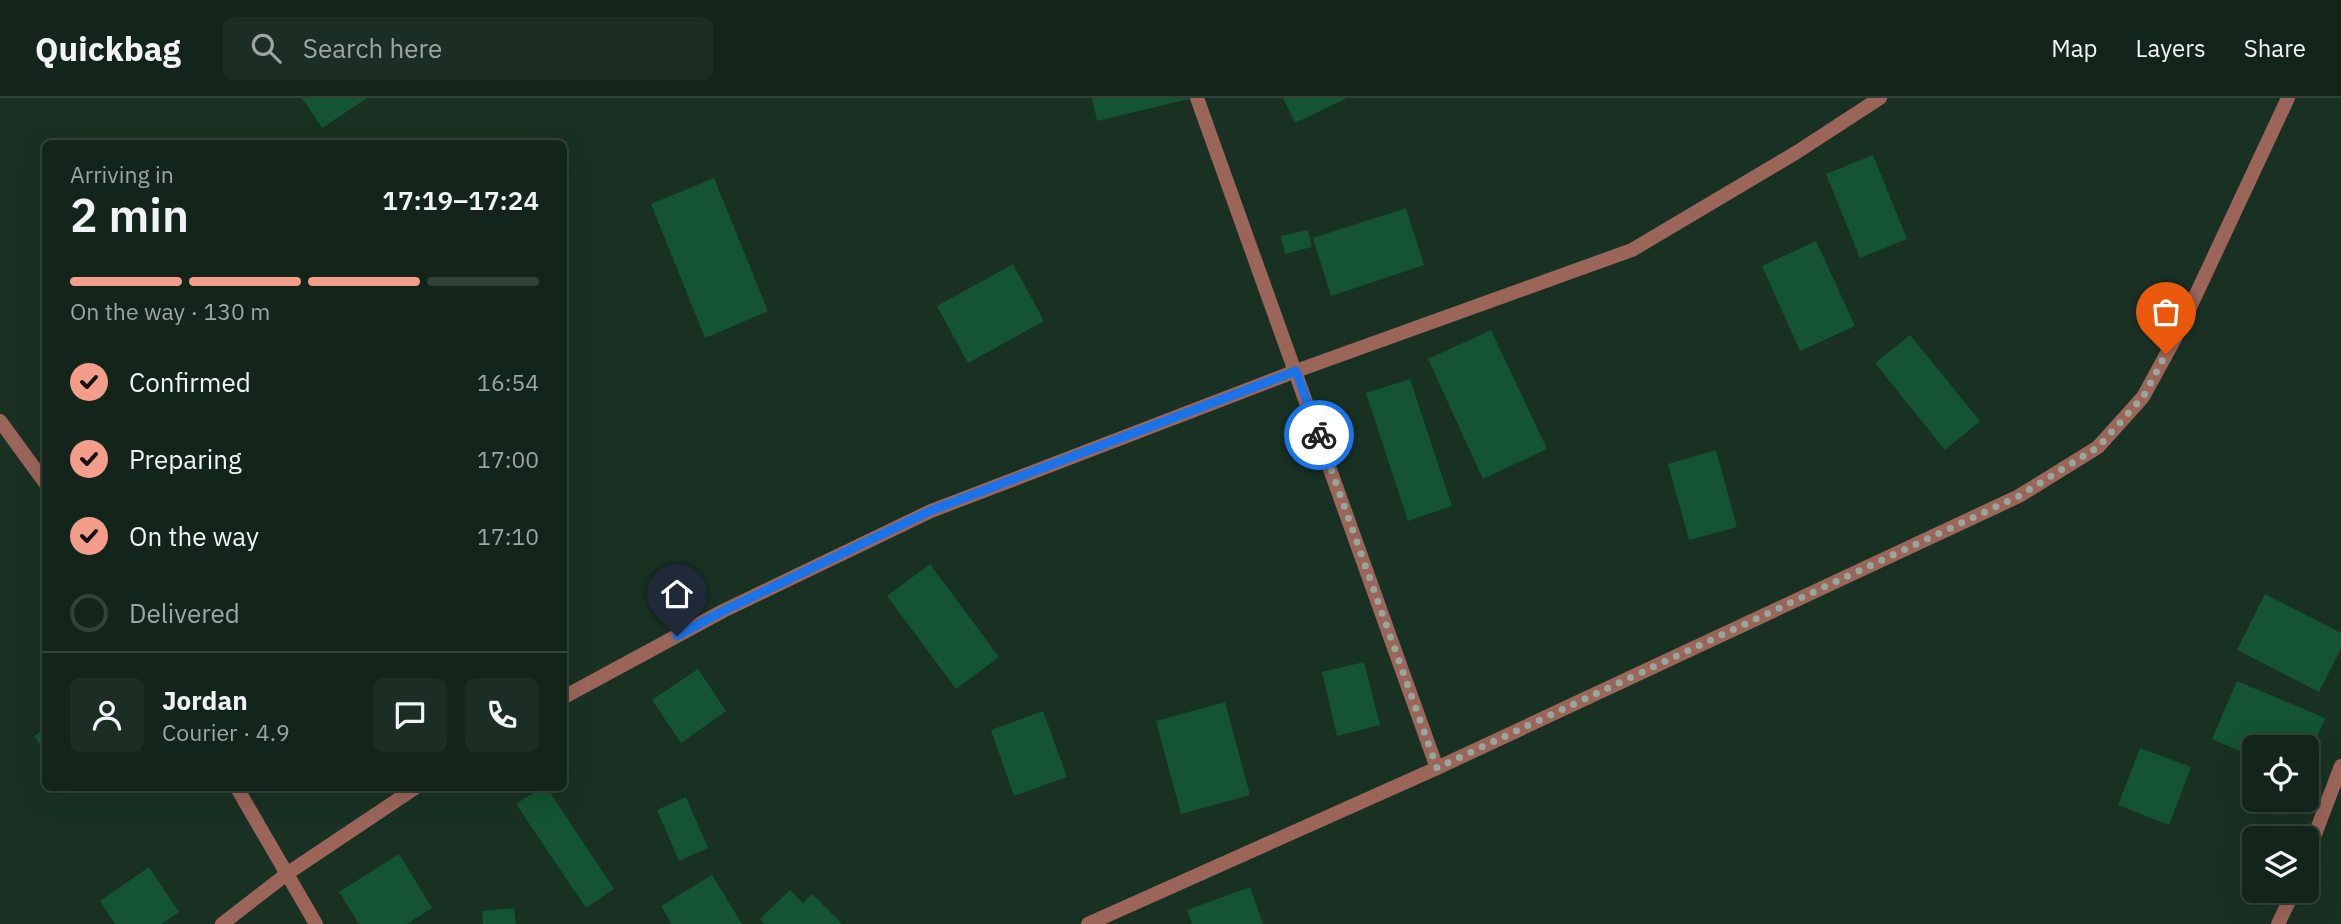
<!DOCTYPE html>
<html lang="en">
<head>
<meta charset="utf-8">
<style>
	:root { --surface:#13251a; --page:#1c2d23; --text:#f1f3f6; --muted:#9da5a2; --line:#324239; --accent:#f49d8b }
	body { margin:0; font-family:"IBM Plex Sans",sans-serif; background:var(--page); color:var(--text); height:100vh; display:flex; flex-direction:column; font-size:26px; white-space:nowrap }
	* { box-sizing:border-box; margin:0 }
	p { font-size:23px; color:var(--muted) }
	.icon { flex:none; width:38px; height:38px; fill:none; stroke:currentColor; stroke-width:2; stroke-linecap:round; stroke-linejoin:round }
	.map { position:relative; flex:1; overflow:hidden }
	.panel { position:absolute; left:42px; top:42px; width:525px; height:651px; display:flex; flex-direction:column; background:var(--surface); border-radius:10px; box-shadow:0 7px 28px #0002,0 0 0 2px var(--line) }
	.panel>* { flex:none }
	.controls { position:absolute; left:2242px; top:637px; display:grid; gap:14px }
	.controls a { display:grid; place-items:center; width:77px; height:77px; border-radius:10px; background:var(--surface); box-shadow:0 7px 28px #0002,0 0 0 2px var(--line); font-size:35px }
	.pin { position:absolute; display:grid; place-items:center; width:60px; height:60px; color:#fff; margin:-72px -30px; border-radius:50% 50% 50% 0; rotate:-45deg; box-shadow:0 0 7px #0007 }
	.pin .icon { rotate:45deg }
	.courier { position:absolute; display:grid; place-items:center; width:70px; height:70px; margin:-35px; border:5px solid #1a73e8; border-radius:50%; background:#fff; color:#222; box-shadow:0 2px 9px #0007 }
	.summary em { font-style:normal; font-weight:600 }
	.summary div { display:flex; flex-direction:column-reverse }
	.summary { display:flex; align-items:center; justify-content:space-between; height:119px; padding:0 28px }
	h1 { font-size:46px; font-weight:600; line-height:52px }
	.bar { display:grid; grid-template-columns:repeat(4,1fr); gap:10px 7px; align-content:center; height:84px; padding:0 28px }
	.bar i { height:9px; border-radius:5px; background:var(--line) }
	.bar .active { background:var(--accent) }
	.bar p { grid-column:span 4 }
	.line { display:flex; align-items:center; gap:18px; padding:0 28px; border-top:2px solid var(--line) }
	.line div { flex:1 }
	.round { display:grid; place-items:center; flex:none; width:74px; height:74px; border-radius:10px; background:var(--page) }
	ol { padding:0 28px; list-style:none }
	li { display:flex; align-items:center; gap:21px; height:77px }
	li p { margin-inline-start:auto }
	li .icon { padding:7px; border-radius:50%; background:var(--accent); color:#111; stroke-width:4 }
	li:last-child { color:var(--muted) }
	li i { width:38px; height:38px; border:4px solid var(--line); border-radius:50% }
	header { display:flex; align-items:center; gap:42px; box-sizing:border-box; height:98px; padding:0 35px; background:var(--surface); border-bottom:2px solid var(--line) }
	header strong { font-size:33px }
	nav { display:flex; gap:38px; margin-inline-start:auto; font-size:24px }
	.search { width:490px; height:63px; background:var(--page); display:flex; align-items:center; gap:18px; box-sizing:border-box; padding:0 24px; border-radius:10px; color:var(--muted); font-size:26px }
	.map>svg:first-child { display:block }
</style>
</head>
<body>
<header>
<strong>Quickbag</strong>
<div class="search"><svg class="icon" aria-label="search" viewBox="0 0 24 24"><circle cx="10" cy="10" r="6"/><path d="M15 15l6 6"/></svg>Search here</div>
<nav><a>Map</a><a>Layers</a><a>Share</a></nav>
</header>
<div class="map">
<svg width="2341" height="826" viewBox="0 0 2341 826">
	<rect width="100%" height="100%" fill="#193123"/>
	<!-- building -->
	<path fill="#145334" d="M302,0H367L322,30Z
		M1092,0H1189V1L1097,23Z
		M1283,0H1347L1295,25Z
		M1873,57L1907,141L1860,160L1826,76Z
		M714,80L768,213L705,240L651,106Z
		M1406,110L1424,167L1331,198L1313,140Z
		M1308,132L1312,149L1285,156L1281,138Z
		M1816,143L1855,228L1800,253L1762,168Z
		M1013,166L1044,223L968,265L937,208Z
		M1491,232L1547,351L1483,381L1428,261Z
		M1910,237L1980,323L1945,352L1875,265Z
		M1410,281L1452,408L1408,423L1366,295Z
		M1716,352L1737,429L1689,442L1668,366Z
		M930,466L999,559L956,591L887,498Z
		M2265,496L2341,535V551L2319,594L2237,552Z
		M1364,564L1380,627L1337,638L1322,574Z
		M698,571L726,613L681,645L652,602Z
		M2237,583L2325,620L2307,664L2306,649H2254V659L2212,641Z
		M1225,604L1250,697L1181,716L1156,623Z
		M1043,613L1067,679L1014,698L991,632Z
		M46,630V656L34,638Z
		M2140,650L2191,669L2169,727L2118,707Z
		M541,690H547L614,791L586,810L516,706Z
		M686,699L708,750L679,763L657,712Z
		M399,756L432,810L407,826H359L339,794Z
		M149,769L179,814L161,826H115L100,803Z
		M712,777L742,826H672L661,808Z
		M1250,789L1263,826H1192L1187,812Z
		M790,792L803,805L812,796L842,826H765L760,821Z
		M514,810L516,826H483L482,813Z"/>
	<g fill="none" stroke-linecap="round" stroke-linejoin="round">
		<!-- minor -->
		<path stroke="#9b655a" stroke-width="14" d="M1197,0L1437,670
			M0,323L46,386
			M564,599L723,513L931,413L1296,273L1632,152L1797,54L1880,0
			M237,690L316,826
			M2306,760L2341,668
			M222,826L288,775L415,690
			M1088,826L1437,670L2019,398L2098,349L2143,299L2178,235L2288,0
			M2278,826L2294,793"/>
	</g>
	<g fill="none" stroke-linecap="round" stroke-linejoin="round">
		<!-- done -->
		<path stroke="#96a89d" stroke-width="7" stroke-dasharray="0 12.6" d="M1319,337L1437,670L2019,398L2098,349L2143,299L2166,256"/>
		<!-- route -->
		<path stroke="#1a73e8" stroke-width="9" d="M677,538L723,513L930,413L1296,273L1319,337"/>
	</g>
</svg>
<div class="controls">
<a><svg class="icon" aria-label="locate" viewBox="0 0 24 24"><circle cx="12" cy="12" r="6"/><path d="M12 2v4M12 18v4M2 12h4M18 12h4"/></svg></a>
<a><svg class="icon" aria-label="layers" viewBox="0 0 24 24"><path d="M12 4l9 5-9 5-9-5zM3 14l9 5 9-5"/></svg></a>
</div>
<div class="pin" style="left:2166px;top:256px;background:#ea580c"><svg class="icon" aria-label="bag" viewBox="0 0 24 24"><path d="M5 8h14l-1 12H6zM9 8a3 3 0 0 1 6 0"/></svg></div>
<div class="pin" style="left:677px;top:538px;background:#1f2937"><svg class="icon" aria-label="home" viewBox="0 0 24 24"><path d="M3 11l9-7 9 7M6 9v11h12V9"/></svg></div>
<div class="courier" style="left:1319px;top:337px"><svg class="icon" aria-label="bike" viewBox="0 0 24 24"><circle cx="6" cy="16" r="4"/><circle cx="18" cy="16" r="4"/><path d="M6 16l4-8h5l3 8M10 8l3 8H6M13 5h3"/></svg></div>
<section class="panel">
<div class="summary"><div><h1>2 min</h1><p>Arriving in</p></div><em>17:19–17:24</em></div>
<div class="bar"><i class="active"></i><i class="active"></i><i class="active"></i><i></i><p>On the way · 130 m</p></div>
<ol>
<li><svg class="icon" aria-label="check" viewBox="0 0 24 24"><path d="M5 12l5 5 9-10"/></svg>Confirmed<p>16:54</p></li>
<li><svg class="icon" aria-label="check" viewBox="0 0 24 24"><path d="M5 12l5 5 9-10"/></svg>Preparing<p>17:00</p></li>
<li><svg class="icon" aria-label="check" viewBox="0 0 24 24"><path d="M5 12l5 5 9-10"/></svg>On the way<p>17:10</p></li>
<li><i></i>Delivered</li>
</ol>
<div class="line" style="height:126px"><a class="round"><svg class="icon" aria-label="person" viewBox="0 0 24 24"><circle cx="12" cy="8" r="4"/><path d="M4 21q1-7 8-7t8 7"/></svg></a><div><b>Jordan</b><p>Courier · 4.9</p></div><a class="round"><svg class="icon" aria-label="chat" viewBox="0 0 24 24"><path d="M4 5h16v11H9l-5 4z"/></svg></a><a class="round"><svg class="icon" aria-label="phone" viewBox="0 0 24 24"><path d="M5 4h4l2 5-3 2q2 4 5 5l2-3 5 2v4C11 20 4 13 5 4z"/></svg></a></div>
</section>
</div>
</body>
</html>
